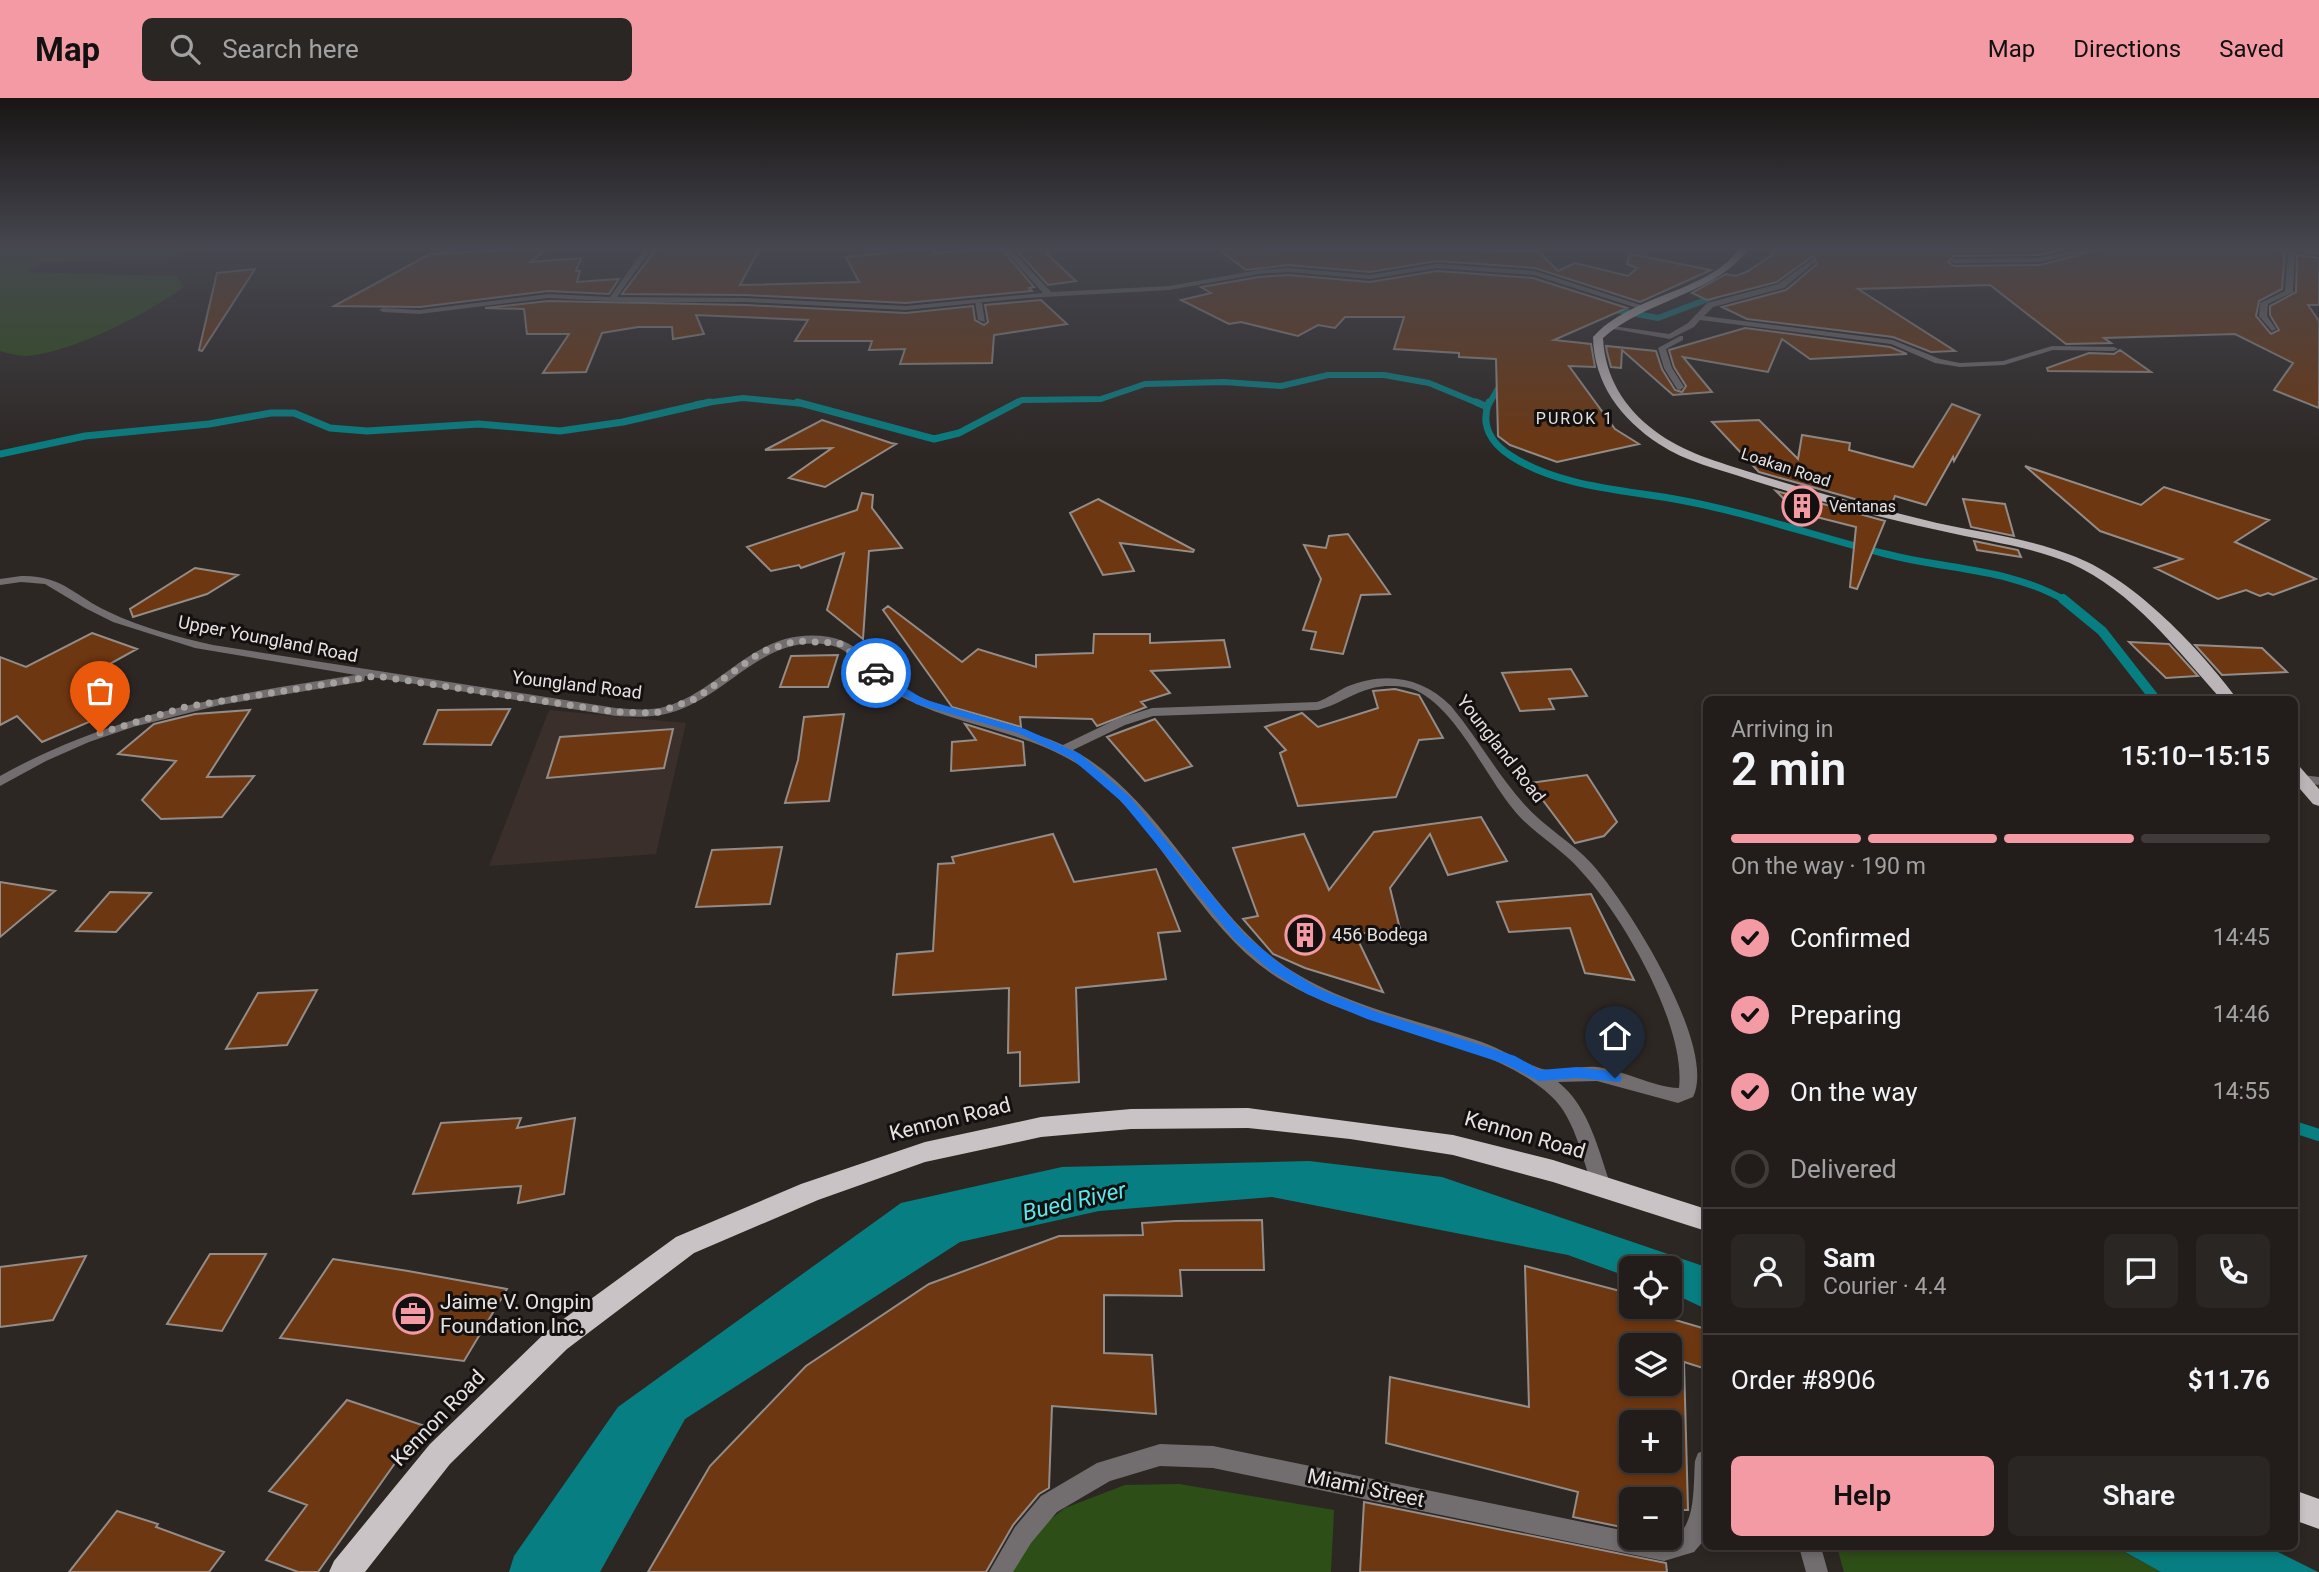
<!DOCTYPE html>
<html lang="en">
<head>
<meta charset="utf-8">
<style>
	:root { --surface:#221d1b; --page:#2a2624; --text:#f1f3f6; --muted:#a2a2a3; --line:#3f3b3a; --accent:#f49aa5 }
	body { margin:0; font-family:Roboto,sans-serif; background:var(--page); color:var(--text); height:100vh; display:flex; flex-direction:column; font-size:26px; white-space:nowrap }
	* { box-sizing:border-box; margin:0 }
	p { font-size:23px; color:var(--muted) }
	.icon { flex:none; width:38px; height:38px; fill:none; stroke:currentColor; stroke-width:2; stroke-linecap:round; stroke-linejoin:round }
	.map { position:relative; flex:1; overflow:hidden }
	.drawer { position:absolute; left:1703px; top:598px; width:595px; height:854px; display:flex; flex-direction:column; background:var(--surface); border-radius:10px; box-shadow:0 4px 10px #0003,0 0 0 2px var(--line) }
	.drawer>* { flex:none }
	.controls { position:absolute; left:1619px; top:1158px; display:grid; gap:14px }
	.controls a { display:grid; place-items:center; width:63px; height:63px; border-radius:10px; background:var(--surface); box-shadow:0 4px 10px #0003,0 0 0 2px var(--line); font-size:35px }
	.pin { position:absolute; display:grid; place-items:center; width:60px; height:60px; color:#fff; margin:-72px -30px; border-radius:50% 50% 50% 0; rotate:-45deg; box-shadow:0 0 7px #0007 }
	.pin .icon { rotate:45deg }
	.courier { position:absolute; display:grid; place-items:center; width:70px; height:70px; margin:-35px; border:5px solid #1a73e8; border-radius:50%; background:#fff; color:#222; box-shadow:0 2px 9px #0007 }
	.overview em { font-style:normal; font-weight:600 }
	.overview div { display:flex; flex-direction:column-reverse }
	.overview { display:flex; align-items:center; justify-content:space-between; height:119px; padding:0 28px }
	h1 { font-size:46px; font-weight:600; line-height:52px }
	.bar { display:grid; grid-template-columns:repeat(4,1fr); gap:10px 7px; align-content:center; height:84px; padding:0 28px }
	.bar i { height:9px; border-radius:5px; background:var(--line) }
	.bar .on { background:var(--accent) }
	.bar p { grid-column:span 4 }
	.line { display:flex; align-items:center; gap:18px; padding:0 28px; border-top:2px solid var(--line) }
	.line div { flex:1 }
	.round { display:grid; place-items:center; flex:none; width:74px; height:74px; border-radius:10px; background:var(--page) }
	ol { padding:0 28px; list-style:none }
	li { display:flex; align-items:center; gap:21px; height:77px }
	li p { margin-inline-start:auto }
	li .icon { padding:7px; border-radius:50%; background:var(--accent); color:#111; stroke-width:4 }
	li:last-child { color:var(--muted) }
	li i { width:38px; height:38px; border:4px solid var(--line); border-radius:50% }
	.button { display:flex; gap:14px; margin-top:auto; padding:14px 28px }
	.button a { flex:1; height:80px; border-radius:10px; background:var(--accent); color:#111; font-size:28px; font-weight:600; line-height:80px; text-align:center }
	.button a+a { background:var(--page); color:var(--text) }
	header { display:flex; align-items:center; gap:42px; box-sizing:border-box; height:98px; padding:0 35px; background:var(--accent); color:#111 }
	header strong { font-size:33px }
	nav { display:flex; gap:38px; margin-inline-start:auto; font-size:24px }
	.search { width:490px; height:63px; background:var(--page); display:flex; align-items:center; gap:18px; box-sizing:border-box; padding:0 24px; border-radius:10px; color:var(--muted); font-size:26px }
	.map>svg:first-child { display:block }
</style>
</head>
<body>
<header>
<strong>Map</strong>
<div class="search"><svg class="icon" aria-label="search" viewBox="0 0 24 24"><circle cx="10" cy="10" r="6"/><path d="M15 15l6 6"/></svg>Search here</div>
<nav><a>Map</a><a>Directions</a><a>Saved</a></nav>
</header>
<div class="map">
<svg width="2319" height="1474" viewBox="0 0 2319 1474">
	<rect width="100%" height="100%" fill="#2d2724"/>
	<!-- built -->
	<path fill="#3a2f2a" d="M549,612L686,625L656,756L489,768Z"/>
	<!-- green -->
	<path fill="#2e4e18" d="M0,150H202L155,162L45,164L26,174L177,178L184,189C147,216 73,254 27,258C18,258 8,255 0,253Z
		M1179,1386L1334,1412L1331,1474H1011L1037,1432L1065,1410L1125,1387Z
		M1837,1449H2115L2161,1474H1844Z"/>
	<!-- water -->
	<path fill="#077f82" d="M1309,1063L1442,1079L1706,1169V1211L1670,1194V1171H1631V1180L1568,1157L1272,1099L1099,1113L960,1144L685,1321L600,1474H509L514,1458L618,1309L901,1105L1062,1069Z
		M2116,1449H2268L2318,1474H2161Z"/>
	<g fill="none" stroke-linecap="round" stroke-linejoin="round">
		<!-- stream-far3 -->
		<path stroke="#077f82" stroke-width="6" d="M1605,210L1658,220L1716,198
			M697,306L743,300L804,306
			M1014,306L1022,302L1101,301L1145,286L1224,284L1281,288L1328,277H1384L1429,285L1480,306
			M1489,306L1503,282"/>
		<!-- stream-far2 -->
		<path stroke="#077f82" stroke-width="7" d="M797,304L934,341L959,335L1018,304
			M1476,304L1485,308
			M1489,304C1480,327 1491,345 1511,358C1559,389 1625,392 1680,402C1750,415 1817,439 1886,456C1947,472 2010,470 2066,503
			M0,356L85,338L209,326L271,315H294L330,330L367,333L479,326L560,333L623,324L710,304"/>
		<!-- stream-far1 -->
		<path stroke="#077f82" stroke-width="10" d="M2063,501L2102,533L2156,602"/>
		<!-- stream -->
		<path stroke="#077f82" stroke-width="12" d="M2294,1029L2319,1037"/>
	</g>
	<!-- building -->
	<path fill="#6d3711" stroke="#938c88" stroke-width="2" fill-rule="evenodd" d="M548,150L530,164L581,160L576,173H580L577,184L619,181L609,196L548,193L420,209L334,208L430,156Z
		M657,150H760L740,187L859,184L846,159L931,150L935,155L1001,150L1034,189L1029,190L1032,193L906,205L746,197L622,196Z
		M1217,150L1538,153L1558,173L1575,165L1628,178L1637,170L1627,166L1630,156L1711,172L1640,204L1535,170L1437,163L1370,174L1288,167L1246,172Z
		M1776,150H2072L2039,157L1954,158L1948,164L1954,168L2040,167L2104,150H2273L2285,155L2282,191L2259,203L2256,218L2271,236L2279,232L2270,217V208L2296,194L2297,157L2319,160V207H2308L2319,223V310L2274,292L2293,265L2235,236L2104,240L2111,245L2066,246L1990,187L1858,191L1955,253L1931,254L1893,239L1747,221L1722,209L1786,192L1817,166L1813,158L1777,184L1707,202L1692,195L1726,176L1736,178L1748,173L1772,157Z
		M1046,151L1048,157L1076,183L1048,187L1016,152Z
		M255,171L202,253L199,252L217,175Z
		M1437,173L1533,180L1627,210L1554,242L1591,246L1595,269L1569,268L1615,331L1639,346L1557,364L1510,347L1498,338L1496,261L1459,259V255L1394,251L1404,219H1345L1335,230L1318,227L1298,238L1241,224L1229,226L1181,202L1211,195L1201,189L1259,179L1288,177L1370,184Z
		M1041,202L1067,226L994,237L992,265L900,266L905,251L869,252L872,243H795L808,222L696,217L704,236L673,241L672,229H638L602,235L586,274L543,275L569,236H527L524,211L485,210L548,203L746,207L906,215L973,208L975,222L984,227L988,224L985,207Z
		M1745,230L1890,249L1907,256L1810,261L1782,241L1768,274L1683,259L1712,294L1673,297L1622,252L1621,270L1611,269L1607,254L1606,248L1656,253L1662,271L1675,292L1682,294L1686,288L1674,269L1669,252Z
		M2120,252L2151,274L2048,273L2047,270L2089,255L2114,256Z
		M1952,306L1980,317L1954,363L1953,359L1926,407L1895,398L1890,411L1759,374L1712,324L1759,322L1798,361L1802,337L1850,345L1849,352L1913,369Z
		M822,322L891,345L896,346L825,389L789,380L832,350L765,352Z
		M2025,368L2141,407L2164,389L2269,422L2235,444L2316,481L2273,497L2268,495L2260,498L2246,492L2218,501L2155,470L2182,461L2100,433Z
		M1776,393L1885,423L1857,491L1850,489L1856,429L1797,414Z
		M862,395L873,397L872,410L902,450L869,453L863,541L827,512L844,455L801,470L799,467L771,473L747,449L857,412Z
		M1098,401L1194,452L1193,454L1120,445L1134,473L1103,477L1070,415Z
		M1963,401L2005,406L2014,438L1971,429Z
		M1348,436L1390,496L1361,497L1343,556L1311,551L1316,534L1303,532L1321,481L1304,447L1326,450L1329,438Z
		M1974,443L2018,452L2021,459L1977,452Z
		M195,470L238,477L207,496L133,519L130,511Z
		M888,508L962,564L978,551L1036,569V557L1093,555L1094,536H1150V545L1224,542L1230,569L1151,573L1170,595L1141,604L1146,609L1097,628L1092,621L1020,619L1021,629L952,609L883,512Z
		M92,535L137,551L77,584L110,615L42,644L17,618L0,627V559L26,569Z
		M2129,544L2169,546L2198,578L2166,580Z
		M2195,547L2262,550L2287,574L2222,577Z
		M838,557L828,589H780L791,558Z
		M1571,571L1587,598L1549,601L1554,611L1520,613L1502,575Z
		M1395,591L1419,597L1443,640L1419,642L1396,699L1298,708L1280,655L1286,652L1265,629L1302,615L1318,629L1378,610L1373,593Z
		M510,611L491,647L424,646L438,612Z
		M250,612L207,679L254,678L222,719L161,721L142,702L176,663L118,656L154,626L195,616Z
		M844,616L829,703L785,705L798,662L804,619Z
		M1155,621L1192,668L1145,683L1107,639Z
		M965,626L1023,644L1025,667L951,673L952,644L976,642Z
		M673,631L664,670L547,680L560,639Z
		M1587,677L1617,724L1604,738L1575,745L1530,685Z
		M1481,719L1507,763L1448,777L1430,736L1390,790L1400,831L1355,836L1383,894L1305,870L1273,856L1243,821L1258,818L1233,750L1304,736L1329,792L1374,734Z
		M1053,736L1074,784L1156,771L1180,833L1158,835L1166,881L1076,890L1079,984L1020,988V954L1008,955L1009,890L893,897L897,856L933,853L938,766L954,765L952,759Z
		M782,749L770,806L696,809L712,752Z
		M0,784L55,793L0,839Z
		M110,794L151,795L116,834L76,833Z
		M1591,796L1634,882L1585,875L1570,830L1509,834L1497,804Z
		M317,892L287,947L226,951L258,895Z
		M521,1020L517,1030L575,1020L564,1096L518,1105L521,1088L413,1096L441,1025Z
		M1262,1122L1264,1172H1180L1182,1198L1104,1197V1255L1152,1257L1156,1316L1052,1308L1049,1390L1039,1396L1013,1427L986,1474H648L710,1368L806,1268L929,1186L1059,1138L1143,1137L1142,1125L1176,1123Z
		M210,1156H266L222,1233L167,1226Z
		M86,1158L53,1222L0,1229V1169Z
		M333,1161L408,1173L507,1191L464,1263L280,1240Z
		M1525,1168L1624,1194L1625,1205L1631,1209L1706,1231V1271L1684,1264L1688,1412H1670V1402H1631V1431L1573,1419L1578,1394L1386,1345L1390,1279L1529,1309ZM1631,1248H1670V1286H1631ZM1631,1325H1670V1363H1631Z
		M347,1302L422,1327L318,1474H298L266,1462L307,1407L269,1393Z
		M1364,1404L1666,1465L1667,1474H1360Z
		M117,1413L158,1426L156,1429L224,1454L209,1474H69Z"/>
	<g fill="none" stroke-linecap="round" stroke-linejoin="round">
		<!-- service -->
		<path fill="#726e6f" fill-rule="evenodd" d="M975,203L982,205L985,224L978,222Z"/>
		<!-- minor -->
		<path fill="#726e6f" fill-rule="evenodd" d="M645,150H652L617,199L746,200L906,208L1043,195L1003,150H1010L1051,194L1169,188L1259,172L1288,170L1370,177L1437,166L1535,173L1647,209L1640,211L1534,177L1437,170L1370,181L1288,174L1259,176L1169,192L1026,200L906,212L746,204H629L548,200L419,216L383,214L379,212L383,210L419,212L548,196L610,199Z
			M2087,150H2102L2039,164L1954,165L1950,163L1954,161L2039,160Z
			M2275,150L2319,153V157L2295,154L2293,194L2268,206L2267,218L2276,231L2272,233L2259,218L2260,205L2285,193L2288,153Z
			M1813,161L1815,164L1784,190L1713,209L1704,218L1893,242L1940,261L1960,265L2003,263L2052,248L2114,249L2118,251L2114,253L2053,252L2004,267L1960,269L1935,265L1891,246L1700,222L1694,229L1670,241L1602,229L1606,227L1669,236L1688,225L1707,205L1778,186Z
			M1680,238H1683V242L1666,251L1672,270L1684,289L1680,292L1677,291L1664,270L1658,250Z
			M21,478C63,477 74,498 109,514C142,530 178,539 213,547L616,610C632,611 649,613 664,609C709,597 740,554 785,541C803,536 826,536 843,543C860,550 871,565 884,577C894,585 905,592 916,597C963,620 1015,625 1063,647L1117,621L1152,610L1317,604C1328,600 1336,594 1346,589C1385,573 1422,579 1451,608C1477,639 1497,676 1524,706C1544,729 1572,744 1592,766C1627,805 1718,949 1693,999L1678,1005L1597,983L1558,984C1590,1009 1599,1055 1612,1091L1609,1097L1603,1099L1597,1097C1581,1064 1578,1023 1551,998C1515,965 1464,950 1419,936C1370,921 1322,907 1278,880C1200,830 1164,735 1093,677C1039,634 969,632 908,602C897,597 886,591 877,583C862,570 849,550 829,547C764,536 732,594 676,613C657,620 636,619 616,618L365,578L364,583L360,584L220,607L133,629L89,644L46,663L0,688V678C115,614 228,597 356,577L195,550L113,524L85,510L45,486L21,484L0,487V481ZM1385,588C1397,588 1410,588 1421,595C1458,616 1486,678 1513,711C1532,735 1560,749 1580,772C1623,818 1686,927 1679,990C1652,989 1624,972 1597,969C1579,967 1555,976 1539,970C1518,962 1498,949 1476,942C1399,916 1315,902 1255,844C1193,785 1149,693 1073,652L1125,627L1153,618L1318,612C1344,605 1356,591 1385,588Z
			M2302,677L2319,679V687L2297,684L2295,681L2297,678Z
			M1160,1346L1213,1348L1631,1434V1440C1643,1440 1659,1443 1670,1440C1697,1433 1693,1387 1695,1363L1698,1355L1706,1352V1440L1694,1454L1664,1463L1213,1370L1160,1368L1110,1383L1057,1414L1031,1445L1013,1474H989L1015,1429L1041,1398L1097,1365Z
			M1799,1449H1821L1828,1474H1806Z"/>
		<!-- primary -->
		<path fill="#bcb5b7" fill-rule="evenodd" d="M1740,150H1749C1717,196 1645,202 1603,240C1605,279 1624,310 1655,333C1684,355 1719,364 1753,375C1813,394 1875,410 1937,425C1984,435 2032,441 2076,459C2136,483 2200,551 2238,602H2222C2176,551 2134,494 2070,465C2029,448 1984,443 1942,433C1876,419 1811,401 1748,381C1718,371 1686,364 1659,346C1621,321 1594,286 1593,239C1631,196 1708,195 1740,150Z
			M2294,668L2300,669L2319,691V708L2313,706L2294,684Z"/>
		<!-- trunk -->
		<path fill="#cac3c5" fill-rule="evenodd" d="M1248,1010L1453,1037L1553,1062L1706,1111V1133L1553,1084L1453,1057L1350,1041L1248,1030L1131,1031L1041,1039L925,1064L818,1102L694,1155L567,1251L450,1366L365,1474H329L334,1463L430,1346L547,1233L676,1139L801,1086L925,1044L1041,1019L1131,1011Z
			M2294,1392L2319,1401V1431L2294,1422Z"/>
	</g>
	<!-- sky -->
	<linearGradient id="sky" x2="0" y2="1"><stop stop-color="#191514"/><stop offset="0.42" stop-color="#464750"/><stop offset="1" stop-color="#464750" stop-opacity="0"/></linearGradient>
	<rect width="2319" height="357" fill="url(#sky)"/>
	<!-- route -->
	<path fill="#1a73e8" d="M873,573H879L923,601L1025,631L1080,656L1130,699L1244,836L1280,866L1317,890L1377,914L1515,958L1540,972L1577,969L1615,974L1622,980L1620,984L1577,980L1539,983L1505,966L1367,921L1307,896L1271,873L1235,842L1122,704L1072,661L1018,635L916,606L873,577Z"/>
	<g fill="none" stroke-linecap="round" stroke-linejoin="round">
		<!-- done -->
		<path stroke="#a5a19f" stroke-width="7" stroke-dasharray="0 12.6" d="M100,635L185,609L376,578L616,614L656,615L695,601L761,554L796,543L839,545L876,575"/>
	</g>
	<!-- icons -->
	<defs>
		<g id="building-ring" transform="scale(2.0125)"><circle r="9.5" fill="#13100f" stroke="#f49aa5" stroke-width="1.5"/><path d="M-4-6H4V6H1V3H-1V6H-4ZM-2.5-4.3h1.7v1.8h-1.7ZM.8-4.3h1.7v1.8H.8ZM-2.5-1h1.7V.8h-1.7ZM.8-1h1.7V.8H.8Z" fill="#f49aa5"/></g>
		<g id="office-ring" transform="scale(2.0125)"><circle r="9.5" fill="#13100f" stroke="#f49aa5" stroke-width="1.5"/><path d="M-6-3h4V-5.5h4V-3h4V5H-6ZM-1-4.5V-3h2v-1.5ZM-6 0V1H6V0Z" fill="#f49aa5"/></g>
	</defs>
	<g fill-rule="evenodd">
		<use href="#building-ring" x="1802" y="408"/>
		<use href="#building-ring" x="1305" y="837"/>
		<use href="#office-ring" x="413" y="1216"/>
	</g>
	<g text-anchor="middle" stroke-width="6" stroke-linejoin="round" paint-order="stroke">
		<!-- far-neighbourhood labels -->
		<g font-size="16" letter-spacing="2" fill="#e6e2e1" stroke="#13100f">
			<text x="1575" y="326">PUROK 1</text>
		</g>
		<!-- far-street labels -->
		<g font-size="16" fill="#e6e2e1" stroke="#13100f">
			<text transform="translate(1786 369) rotate(18)" y="6">Loakan Road</text>
		</g>
		<!-- far-poi labels -->
		<g font-size="16" fill="#e6e2e1" stroke="#13100f" text-anchor="start">
			<text x="1829" y="414">Ventanas</text>
		</g>
		<!-- street labels -->
		<g font-size="18" fill="#e6e2e1" stroke="#13100f">
			<text transform="translate(268 541) rotate(11)" y="6">Upper Youngland Road</text>
			<text transform="translate(577 587) rotate(7)" y="6">Youngland Road</text>
			<text transform="translate(1501 651) rotate(52)" y="6">Youngland Road</text>
		</g>
		<!-- poi labels -->
		<g font-size="18" fill="#e6e2e1" stroke="#13100f" text-anchor="start">
			<text x="1332" y="843">456 Bodega</text>
		</g>
		<!-- near-street labels -->
		<g font-size="21" fill="#e6e2e1" stroke="#13100f">
			<text transform="translate(950 1021) rotate(-14)" y="7">Kennon Road</text>
			<text transform="translate(1525 1037) rotate(16)" y="7">Kennon Road</text>
			<text transform="translate(438 1320) rotate(-46)" y="7">Kennon Road</text>
			<text transform="translate(1366 1390) rotate(12)" y="7">Miami Street</text>
		</g>
		<!-- near-poi labels -->
		<g font-size="21" fill="#e6e2e1" stroke="#13100f" text-anchor="start">
			<text x="440" y="1211">Jaime V. Ongpin<tspan x="440" dy="24">Foundation Inc.</tspan></text>
		</g>
		<!-- near-water labels -->
		<g font-size="23" font-style="italic" fill="#5ae8ec" stroke="#13100f">
			<text transform="translate(1074 1103) rotate(-13)" y="8">Bued River</text>
		</g>
	</g>
</svg>
<div class="controls">
<a><svg class="icon" aria-label="locate" viewBox="0 0 24 24"><circle cx="12" cy="12" r="6"/><path d="M12 2v4M12 18v4M2 12h4M18 12h4"/></svg></a>
<a><svg class="icon" aria-label="layers" viewBox="0 0 24 24"><path d="M12 4l9 5-9 5-9-5zM3 14l9 5 9-5"/></svg></a>
<a>+</a>
<a>−</a>
</div>
<div class="pin" style="left:100px;top:635px;background:#ea580c"><svg class="icon" aria-label="bag" viewBox="0 0 24 24"><path d="M5 8h14l-1 12H6zM9 8a3 3 0 0 1 6 0"/></svg></div>
<div class="pin" style="left:1615px;top:980px;background:#1f2937"><svg class="icon" aria-label="home" viewBox="0 0 24 24"><path d="M3 11l9-7 9 7M6 9v11h12V9"/></svg></div>
<div class="courier" style="left:876px;top:575px"><svg class="icon" aria-label="car" viewBox="0 0 24 24"><path d="M5 17H2v-5l4-1 3-4h7l3 4 3 1v5h-3M9 17h6M6 11h13"/><circle cx="7" cy="17" r="2"/><circle cx="17" cy="17" r="2"/></svg></div>
<section class="drawer">
<div class="overview"><div><h1>2 min</h1><p>Arriving in</p></div><em>15:10–15:15</em></div>
<div class="bar"><i class="on"></i><i class="on"></i><i class="on"></i><i></i><p>On the way · 190 m</p></div>
<ol>
<li><svg class="icon" aria-label="check" viewBox="0 0 24 24"><path d="M5 12l5 5 9-10"/></svg>Confirmed<p>14:45</p></li>
<li><svg class="icon" aria-label="check" viewBox="0 0 24 24"><path d="M5 12l5 5 9-10"/></svg>Preparing<p>14:46</p></li>
<li><svg class="icon" aria-label="check" viewBox="0 0 24 24"><path d="M5 12l5 5 9-10"/></svg>On the way<p>14:55</p></li>
<li><i></i>Delivered</li>
</ol>
<div class="line" style="height:126px"><a class="round"><svg class="icon" aria-label="person" viewBox="0 0 24 24"><circle cx="12" cy="8" r="4"/><path d="M4 21q1-7 8-7t8 7"/></svg></a><div><b>Sam</b><p>Courier · 4.4</p></div><a class="round"><svg class="icon" aria-label="chat" viewBox="0 0 24 24"><path d="M4 5h16v11H9l-5 4z"/></svg></a><a class="round"><svg class="icon" aria-label="phone" viewBox="0 0 24 24"><path d="M5 4h4l2 5-3 2q2 4 5 5l2-3 5 2v4C11 20 4 13 5 4z"/></svg></a></div>
<div class="line" style="height:91px"><div>Order #8906</div><b>$11.76</b></div>
<div class="button"><a>Help</a><a>Share</a></div>
</section>
</div>
</body>
</html>
